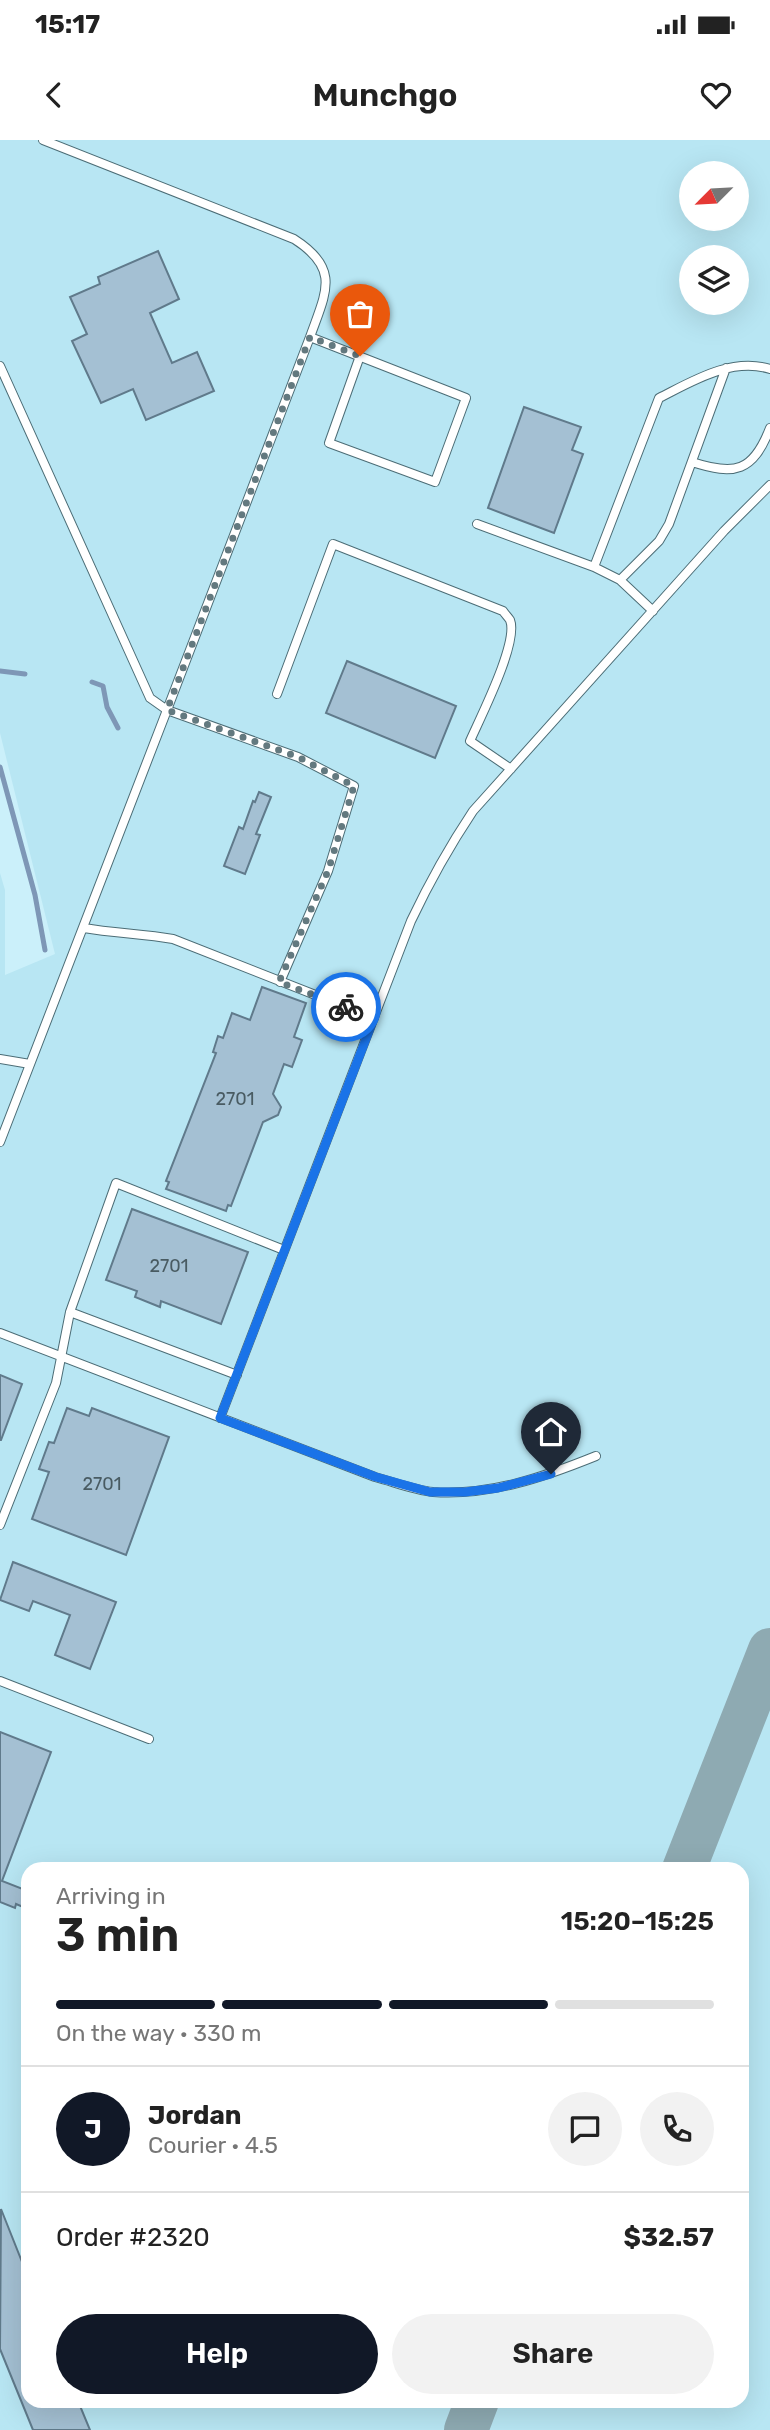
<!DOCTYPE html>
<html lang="en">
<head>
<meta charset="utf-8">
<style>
	:root { --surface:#fff; --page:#f2f2f2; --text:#222; --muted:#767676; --line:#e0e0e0; --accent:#111827 }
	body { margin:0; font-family:Rubik,sans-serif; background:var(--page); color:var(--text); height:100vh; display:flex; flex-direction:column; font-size:26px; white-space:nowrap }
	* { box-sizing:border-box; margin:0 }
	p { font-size:23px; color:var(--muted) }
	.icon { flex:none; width:38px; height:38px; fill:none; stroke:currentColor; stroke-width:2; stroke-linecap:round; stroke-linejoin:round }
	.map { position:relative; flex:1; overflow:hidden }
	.side { position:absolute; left:21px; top:1722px; width:728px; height:546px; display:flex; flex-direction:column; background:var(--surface); border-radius:21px; box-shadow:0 7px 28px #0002 }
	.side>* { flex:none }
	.needle { width:46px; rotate:246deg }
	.buttons { position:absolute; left:679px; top:21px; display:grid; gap:14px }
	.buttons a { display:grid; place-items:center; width:70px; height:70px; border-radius:50%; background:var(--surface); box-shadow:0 7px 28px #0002; font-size:35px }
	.pin { position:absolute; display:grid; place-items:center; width:60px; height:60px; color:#fff; margin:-72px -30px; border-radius:50% 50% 50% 0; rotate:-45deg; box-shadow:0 0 7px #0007 }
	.pin .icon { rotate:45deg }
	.courier { position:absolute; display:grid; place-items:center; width:70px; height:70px; margin:-35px; border:5px solid #1a73e8; border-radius:50%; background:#fff; color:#222; box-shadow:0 2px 9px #0007 }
	.head em { font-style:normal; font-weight:600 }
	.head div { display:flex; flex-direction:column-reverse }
	.head { display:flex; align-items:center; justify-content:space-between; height:119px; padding:0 35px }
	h1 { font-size:46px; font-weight:600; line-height:52px }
	.bar { display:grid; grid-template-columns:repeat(4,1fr); gap:10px 7px; align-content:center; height:84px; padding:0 35px }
	.bar i { height:9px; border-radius:5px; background:var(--line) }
	.bar .current { background:var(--accent) }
	.bar p { grid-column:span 4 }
	.line { display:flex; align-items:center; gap:18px; padding:0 35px; border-top:2px solid var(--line) }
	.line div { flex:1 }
	.round { display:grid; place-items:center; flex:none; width:74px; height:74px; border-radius:37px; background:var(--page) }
	.action { display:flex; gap:14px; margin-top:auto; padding:14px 35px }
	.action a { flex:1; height:80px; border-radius:42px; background:var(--accent); color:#fff; font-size:28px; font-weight:600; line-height:80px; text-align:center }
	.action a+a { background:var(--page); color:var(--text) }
	.status { display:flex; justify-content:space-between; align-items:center; height:49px; padding:0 35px; background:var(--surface); direction:ltr }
	.status svg { height:19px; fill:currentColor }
	header { display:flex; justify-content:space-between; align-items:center; height:91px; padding:0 35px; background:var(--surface); font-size:32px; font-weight:600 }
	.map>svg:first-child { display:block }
</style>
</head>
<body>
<div class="status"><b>15:17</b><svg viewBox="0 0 49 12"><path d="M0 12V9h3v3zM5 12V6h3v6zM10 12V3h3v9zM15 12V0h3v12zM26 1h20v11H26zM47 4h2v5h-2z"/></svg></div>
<header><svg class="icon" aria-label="back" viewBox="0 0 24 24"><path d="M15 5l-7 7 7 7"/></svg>Munchgo<svg class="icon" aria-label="heart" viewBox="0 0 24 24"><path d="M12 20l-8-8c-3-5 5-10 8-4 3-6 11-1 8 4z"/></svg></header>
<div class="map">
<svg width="770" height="2290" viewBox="0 0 770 2290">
	<rect width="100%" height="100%" fill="#cbf0fa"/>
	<!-- built -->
	<path fill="#b8e6f3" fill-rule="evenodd" d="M0,0H770V2290H0V733L5,750V835L55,814L0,593ZM691,33H737V79H691ZM691,117H737V163H691ZM28,1729H742V2261H28Z"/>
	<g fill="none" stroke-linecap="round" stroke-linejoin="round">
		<!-- stream -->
		<path stroke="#7e97b6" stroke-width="5" d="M0,531L25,534
			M92,542L103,546L107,567L118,588
			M0,627L35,755L45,810"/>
		<!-- taxiway -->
		<path stroke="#8eaab2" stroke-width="44" d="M684,1729L770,1510
			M466,2290L477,2261"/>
	</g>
	<!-- building -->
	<path fill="#a4c0d3" stroke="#607a8b" stroke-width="2" d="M158,111L179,159L150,173L172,223L197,212L214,251L146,280L133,249L101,263L72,201L87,194L70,157L100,144L98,137Z
		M524,267L581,287L572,310L583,314L554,393L488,368Z
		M347,521L456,566L435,618L326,573Z
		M259,652L271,657L256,694L260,695L245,734L224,726L239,687L243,689L253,661L255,662Z
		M262,847L306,863L294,897L302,900L292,927L284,924L273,954L281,967L278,975L263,982L231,1066L228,1065L226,1071L166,1049L169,1042L166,1041L216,913L213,912L218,896L223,898L232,873L250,880Z
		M132,1069L248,1112L221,1184L161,1161L160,1167L135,1157L137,1151L106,1140Z
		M0,1235L22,1244L1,1300H0Z
		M67,1268L89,1276L92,1268L169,1297L126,1415L32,1379L49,1332L39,1329L49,1302L54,1303Z
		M13,1422L116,1462L90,1529L55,1515L70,1475L33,1461L29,1471L0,1460Z
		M0,1592L51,1612L2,1741L28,1751L23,1767L16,1764L15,1768L0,1762Z
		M1,2069L28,2137V2261H78L90,2290H33L0,2209Z"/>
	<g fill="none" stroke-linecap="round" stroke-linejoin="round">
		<!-- lane casing -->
		<g stroke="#4c6d76" stroke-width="10">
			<path id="lane" d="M43,0L294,99C341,129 326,152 310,197L167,570L298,617L354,646L328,731L280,842
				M310,197L466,258L435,342L329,303L360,216
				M0,226L150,558L167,570L0,1002
				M692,322C735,336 753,332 770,288
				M477,384L594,427
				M620,440L659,401L669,384L726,228
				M653,471L620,440L594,427L659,258C693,241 731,217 770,229
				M277,554L333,404L503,471C505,474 508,477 510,480C519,502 480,578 470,601L511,629
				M84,788C113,793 143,794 173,799L374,878
				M0,919L30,924
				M70,1172L237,1235
				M0,1193L375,1337C394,1342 414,1350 433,1352C490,1356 544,1337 596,1316
				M220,1278L411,781C429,743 449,707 473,671L724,391L770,345
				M0,1385L56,1243L70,1172L116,1043L284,1110
				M0,1541L149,1599"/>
		</g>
		<!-- lane -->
		<use href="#lane" stroke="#fff" stroke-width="8"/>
	</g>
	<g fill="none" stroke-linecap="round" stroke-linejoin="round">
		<!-- done -->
		<path stroke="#63797f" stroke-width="7" stroke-dasharray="0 12.6" d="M346,867L279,842L328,731L354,646L298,617L167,570L310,197L360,216"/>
		<!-- route -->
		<path stroke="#1a73e8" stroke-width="9" d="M346,867L374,878L220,1278L376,1337L430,1352H465L498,1348L551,1334"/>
	</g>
	<g text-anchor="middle" stroke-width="6" stroke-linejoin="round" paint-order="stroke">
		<!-- number labels -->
		<g font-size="18" fill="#495b62">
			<text x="235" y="965">2701</text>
			<text x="169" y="1132">2701</text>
			<text x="102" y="1350">2701</text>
		</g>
	</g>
</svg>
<div class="buttons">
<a><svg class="needle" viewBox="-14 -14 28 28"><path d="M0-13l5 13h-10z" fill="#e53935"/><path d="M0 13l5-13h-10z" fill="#767676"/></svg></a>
<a><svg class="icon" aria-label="layers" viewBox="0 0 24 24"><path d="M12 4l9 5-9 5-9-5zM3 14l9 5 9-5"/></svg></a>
</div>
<div class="pin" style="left:360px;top:216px;background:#ea580c"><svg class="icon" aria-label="bag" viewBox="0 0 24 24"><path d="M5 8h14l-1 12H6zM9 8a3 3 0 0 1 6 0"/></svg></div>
<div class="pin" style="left:551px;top:1334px;background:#1f2937"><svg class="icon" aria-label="home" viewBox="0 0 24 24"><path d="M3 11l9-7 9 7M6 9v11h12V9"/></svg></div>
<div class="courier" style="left:346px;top:867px"><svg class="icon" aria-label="bike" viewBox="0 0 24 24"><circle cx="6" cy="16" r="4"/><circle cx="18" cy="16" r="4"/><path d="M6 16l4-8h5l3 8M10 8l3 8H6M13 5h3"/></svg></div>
<section class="side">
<div class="head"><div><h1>3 min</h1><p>Arriving in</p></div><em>15:20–15:25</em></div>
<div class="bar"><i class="current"></i><i class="current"></i><i class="current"></i><i></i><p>On the way · 330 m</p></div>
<div class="line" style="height:126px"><b class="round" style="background:var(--accent);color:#fff">J</b><div><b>Jordan</b><p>Courier · 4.5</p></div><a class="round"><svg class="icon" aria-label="chat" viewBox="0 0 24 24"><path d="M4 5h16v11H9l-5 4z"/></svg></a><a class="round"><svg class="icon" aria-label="phone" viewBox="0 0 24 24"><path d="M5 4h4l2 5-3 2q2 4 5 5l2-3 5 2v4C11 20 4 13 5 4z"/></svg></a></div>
<div class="line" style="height:91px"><div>Order #2320</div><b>$32.57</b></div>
<div class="action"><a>Help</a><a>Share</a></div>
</section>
</div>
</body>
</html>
